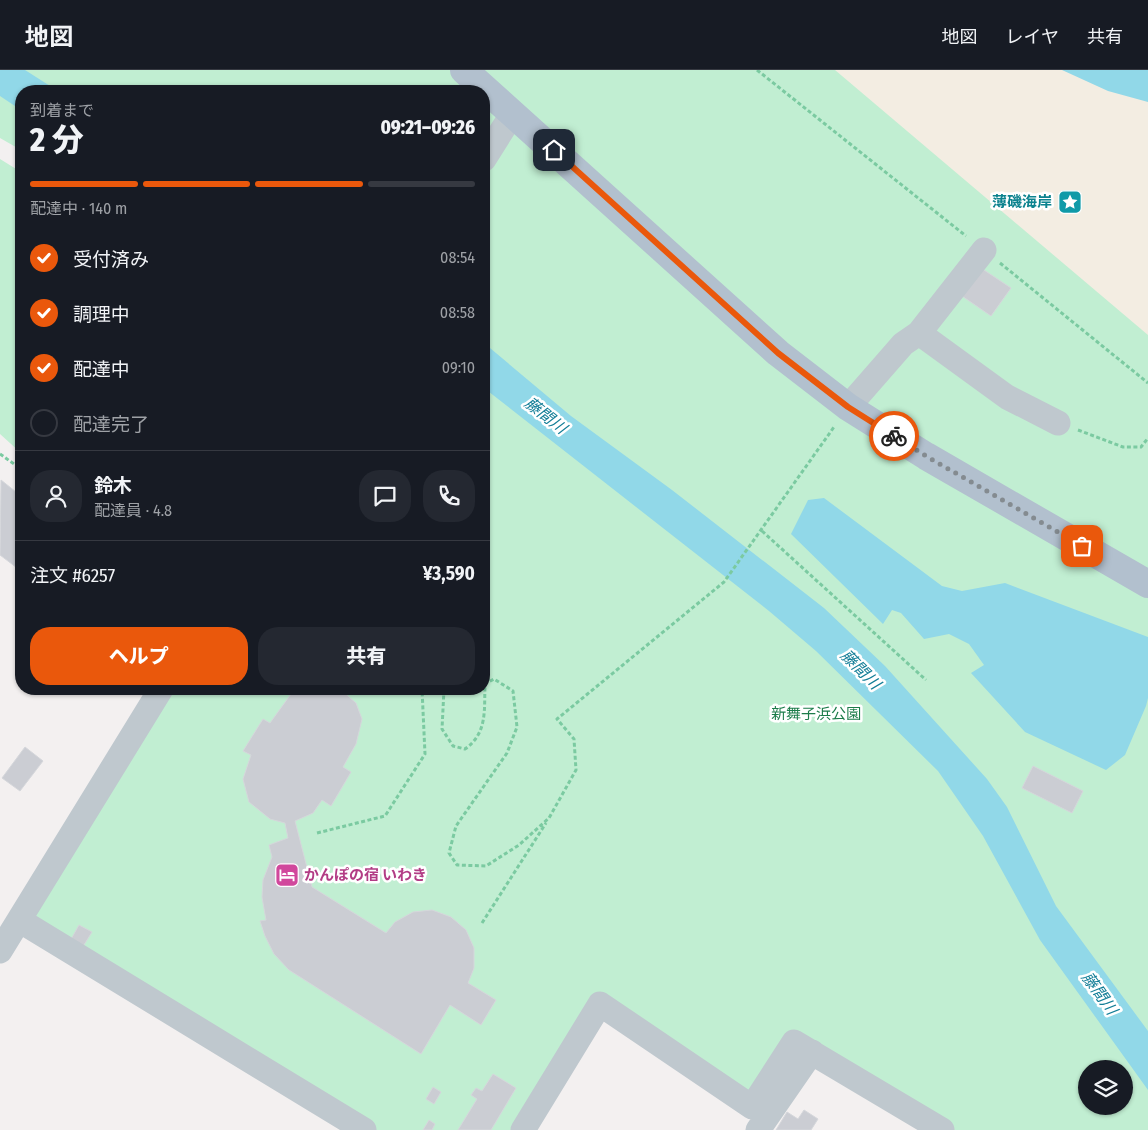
<!DOCTYPE html>
<html lang="ja">
<head>
<meta charset="utf-8">
<style>
	:root { --surface:#171b24; --page:#242831; --text:#f1f3f6; --muted:#9ea1a6; --line:#363941; --accent:#ea580c }
	body { margin:0; font-family:"Fira Sans Condensed","Noto Sans JP",sans-serif; background:var(--page); color:var(--text); height:100vh; display:flex; flex-direction:column; font-size:19px; white-space:nowrap }
	* { box-sizing:border-box; margin:0 }
	p { font-size:16px; color:var(--muted) }
	.icon { flex:none; width:28px; height:28px; fill:none; stroke:currentColor; stroke-width:2; stroke-linecap:round; stroke-linejoin:round }
	.map { position:relative; flex:1; overflow:hidden }
	.sheet { position:absolute; left:15px; top:15px; width:475px; height:610px; display:flex; flex-direction:column; background:var(--surface); border-radius:20px; box-shadow:0 1px 4px #0004 }
	.sheet>* { flex:none }
	.buttons { position:absolute; left:1078px; top:990px; display:grid; gap:10px }
	.buttons a { display:grid; place-items:center; width:55px; height:55px; border-radius:50%; background:var(--surface); box-shadow:0 1px 4px #0004; font-size:25px }
	.pin { position:absolute; display:grid; place-items:center; width:42px; height:42px; color:#fff; margin:-21px; border-radius:10px; box-shadow:0 2px 8px #0006 }
	.courier { position:absolute; display:grid; place-items:center; width:50px; height:50px; margin:-25px; border:4px solid #ea580c; border-radius:50%; background:#fff; color:#222; box-shadow:0 1px 6px #0007 }
	.head em { font-style:normal; font-weight:800 }
	.head div { display:flex; flex-direction:column-reverse }
	.head { display:flex; align-items:center; justify-content:space-between; height:85px; padding:0 15px }
	h1 { font-size:32px; font-weight:800; line-height:38px }
	.bar { display:grid; grid-template-columns:repeat(4,1fr); gap:8px 5px; align-content:center; height:60px; padding:0 15px }
	.bar i { height:6px; border-radius:4px; background:var(--line) }
	.bar .active { background:var(--accent) }
	.bar p { grid-column:span 4 }
	.line { display:flex; align-items:center; gap:12px; padding:0 15px; border-top:1px solid var(--line) }
	.line div { flex:1 }
	.round { display:grid; place-items:center; flex:none; width:52px; height:52px; border-radius:20px; background:var(--page) }
	ol { padding:0 15px; list-style:none }
	li { display:flex; align-items:center; gap:15px; height:55px }
	li p { margin-inline-start:auto }
	li .icon { padding:5px; border-radius:50%; background:var(--accent); color:#fff; stroke-width:4 }
	li:last-child { color:var(--muted) }
	li i { width:28px; height:28px; border:2px solid var(--line); border-radius:50% }
	.cta { display:flex; gap:10px; margin-top:auto; padding:10px 15px }
	.cta a { flex:1; height:58px; border-radius:20px; background:var(--accent); color:#fff; font-size:20px; font-weight:800; line-height:58px; text-align:center }
	.cta a+a { background:var(--page); color:var(--text) }
	header { display:flex; align-items:center; gap:30px; box-sizing:border-box; height:70px; padding:0 25px; background:var(--surface); border-bottom:1px solid var(--line) }
	header strong { font-size:24px }
	nav { display:flex; gap:28px; margin-inline-start:auto; font-size:18px }
	.map>svg:first-child { display:block }
</style>
</head>
<body>
<header>
<strong>地図</strong>
<nav><a>地図</a><a>レイヤ</a><a>共有</a></nav>
</header>
<div class="map">
<svg width="1148" height="1060" viewBox="0 0 1148 1060">
	<rect width="100%" height="100%" fill="#f3f0f0"/>
	<!-- green -->
	<path fill="#c1eed2" fill-rule="evenodd" d="M0,0H1148V1060H927L790,976L751,1044L595,944L521,1060H349L14,856L153,619H484V21H21V80L0,68ZM1086,999H1124V1036H1086Z
		M0,89L21,102V383L0,364Z"/>
	<!-- sand -->
	<path fill="#f3ede2" d="M835,0H1148V265Z"/>
	<!-- water -->
	<path fill="#91d8e8" d="M0,0H25L58,21H21V40L0,26Z
		M1062,0H1148V32L1108,21Z
		M484,273L571,346L672,420L824,538L885,596L987,709L1007,737L1056,836L1148,961V1020L1040,870L983,766L938,701L816,581L769,541L484,318Z
		M824,428L942,516L962,521L1005,513L1148,567V628L1146,636L1125,685L1106,700L1025,662L971,603L984,595L969,574L949,564L924,569L901,543L892,540L883,554L791,464L808,430Z"/>
	<!-- building -->
	<path fill="#cbcdd3" stroke="#d5d7db" d="M981,198L1011,218L991,246L962,226Z
		M1,410L21,426V501L0,485Z
		M299,619L341,620L356,633L362,649L356,674L343,697L351,702L331,736L322,730L313,743L295,751L312,817L386,863L395,852L413,842L432,840L451,847L466,860L474,878V898L468,913L496,930L481,955L450,935L421,984L289,900L274,884L265,866L260,851L266,850L262,827L263,810L272,787L269,775L288,768L285,753L270,749L249,732L243,709L251,685L243,681L263,649L270,653L291,624Z
		M25,677L43,691L20,721L2,708Z
		M1033,696L1083,721L1072,743L1022,718Z
		M79,855L92,862L82,878L70,871Z
		M493,1004L516,1018L491,1060H458L477,1029L471,1025L476,1018L482,1021Z
		M433,1017L441,1022L434,1034L426,1029Z
		M804,1040L818,1049L811,1060H776L787,1042L798,1049Z
		M429,1050L435,1054L432,1060H423Z"/>
	<g fill="none" stroke-linecap="round" stroke-linejoin="round">
		<!-- path -->
		<path stroke="#7bcaa1" stroke-width="3" stroke-dasharray="4 2.5" stroke-linecap="butt" d="M757,0L966,166
			M1000,193L1148,313
			M1078,360L1123,377H1141L1148,368
			M0,384L21,399
			M762,461L926,610
			M444,619L442,659L453,676L465,679C488,663 484,639 485,614L494,609L513,621L517,657L507,683L456,756L449,783L457,795L486,796L519,775L549,748L576,700L574,669L557,649L724,512L834,357
			M317,763L385,746L425,684L422,619
			M482,853L546,753"/>
		<!-- minor -->
		<path stroke="#bfc8ce" stroke-width="25" d="M484,89L513,43
			M919,263L984,180
			M848,337L903,274L919,263L1007,327L1058,353
			M19,850L364,1060
			M0,881L161,619
			M523,1060L600,934L752,1037L794,972L942,1060
			M758,1060L812,982"/>
		<!-- major -->
		<path stroke="#b2c0ce" stroke-width="28" d="M464,0L778,283L848,337L926,386L1148,514"/>
	</g>
	<g fill="none" stroke-linecap="round" stroke-linejoin="round">
		<!-- done -->
		<path stroke="#848b90" stroke-width="5" stroke-dasharray="0 9" d="M894,366L926,386L1082,476"/>
		<!-- route -->
		<path stroke="#ea580c" stroke-width="6" d="M554,80L778,283L848,337L894,366"/>
	</g>
	<!-- icons -->
	<defs>
		<g id="sight-square" transform="scale(1.25)"><rect x="-9" y="-9" width="18" height="18" rx="4" fill="#0f9aa8" stroke="#fff"/><path d="M0-6L1.8-2.2L6-1.7L2.9 1.2L3.7 5.4L0 3.3L-3.7 5.4L-2.9 1.2L-6-1.7L-1.8-2.2Z" fill="#fff"/></g>
		<g id="hotel-square" transform="scale(1.25)"><rect x="-9" y="-9" width="18" height="18" rx="4" fill="#d1479c" stroke="#fff"/><path d="M-6-4.5h1.5V1H6V5H4.5V3h-9V5H-6ZM-4 0a1.8 1.8 0 1 1 3.6 0ZM.5 0V-2.5h3Q6-2.5 6 0Z" fill="#fff"/></g>
	</defs>
	<g fill-rule="evenodd">
		<use href="#sight-square" x="1070" y="132"/>
		<use href="#hotel-square" x="287" y="805"/>
	</g>
	<g text-anchor="middle" stroke-width="5" stroke-linejoin="round" paint-order="stroke">
		<!-- culture labels -->
		<g font-size="15" font-weight="bold" fill="#0d838f" stroke="#fff" text-anchor="end">
			<text x="1052" y="137">薄磯海岸</text>
		</g>
		<!-- park labels -->
		<g font-size="15" fill="#1c7c4a" stroke="#fff">
			<text x="816" y="649">新舞子浜公園</text>
		</g>
		<!-- hotel labels -->
		<g font-size="15" font-weight="bold" fill="#b23c85" stroke="#fff" text-anchor="start">
			<text x="304" y="810">かんぽの宿 いわき</text>
		</g>
		<!-- water labels -->
		<g font-size="16" font-style="italic" fill="#137e97" stroke="#fff">
			<text transform="translate(546 345) rotate(38)" y="6">藤間川</text>
			<text transform="translate(861 599) rotate(45)" y="6">藤間川</text>
			<text transform="translate(1100 923) rotate(54)" y="6">藤間川</text>
		</g>
	</g>
</svg>
<div class="buttons">
<a><svg class="icon" aria-label="layers" viewBox="0 0 24 24"><path d="M12 4l9 5-9 5-9-5zM3 14l9 5 9-5"/></svg></a>
</div>
<div class="pin" style="left:1082px;top:476px;background:#ea580c"><svg class="icon" aria-label="bag" viewBox="0 0 24 24"><path d="M5 8h14l-1 12H6zM9 8a3 3 0 0 1 6 0"/></svg></div>
<div class="pin" style="left:554px;top:80px;background:#1f2937"><svg class="icon" aria-label="home" viewBox="0 0 24 24"><path d="M3 11l9-7 9 7M6 9v11h12V9"/></svg></div>
<div class="courier" style="left:894px;top:366px"><svg class="icon" aria-label="bike" viewBox="0 0 24 24"><circle cx="6" cy="16" r="4"/><circle cx="18" cy="16" r="4"/><path d="M6 16l4-8h5l3 8M10 8l3 8H6M13 5h3"/></svg></div>
<section class="sheet">
<div class="head"><div><h1>2 分</h1><p>到着まで</p></div><em>09:21–09:26</em></div>
<div class="bar"><i class="active"></i><i class="active"></i><i class="active"></i><i></i><p>配達中 · 140 m</p></div>
<ol>
<li><svg class="icon" aria-label="check" viewBox="0 0 24 24"><path d="M5 12l5 5 9-10"/></svg>受付済み<p>08:54</p></li>
<li><svg class="icon" aria-label="check" viewBox="0 0 24 24"><path d="M5 12l5 5 9-10"/></svg>調理中<p>08:58</p></li>
<li><svg class="icon" aria-label="check" viewBox="0 0 24 24"><path d="M5 12l5 5 9-10"/></svg>配達中<p>09:10</p></li>
<li><i></i>配達完了</li>
</ol>
<div class="line" style="height:90px"><a class="round"><svg class="icon" aria-label="person" viewBox="0 0 24 24"><circle cx="12" cy="8" r="4"/><path d="M4 21q1-7 8-7t8 7"/></svg></a><div><b>鈴木</b><p>配達員 · 4.8</p></div><a class="round"><svg class="icon" aria-label="chat" viewBox="0 0 24 24"><path d="M4 5h16v11H9l-5 4z"/></svg></a><a class="round"><svg class="icon" aria-label="phone" viewBox="0 0 24 24"><path d="M5 4h4l2 5-3 2q2 4 5 5l2-3 5 2v4C11 20 4 13 5 4z"/></svg></a></div>
<div class="line" style="height:65px"><div>注文 #6257</div><b>¥3,590</b></div>
<div class="cta"><a>ヘルプ</a><a>共有</a></div>
</section>
</div>
</body>
</html>
